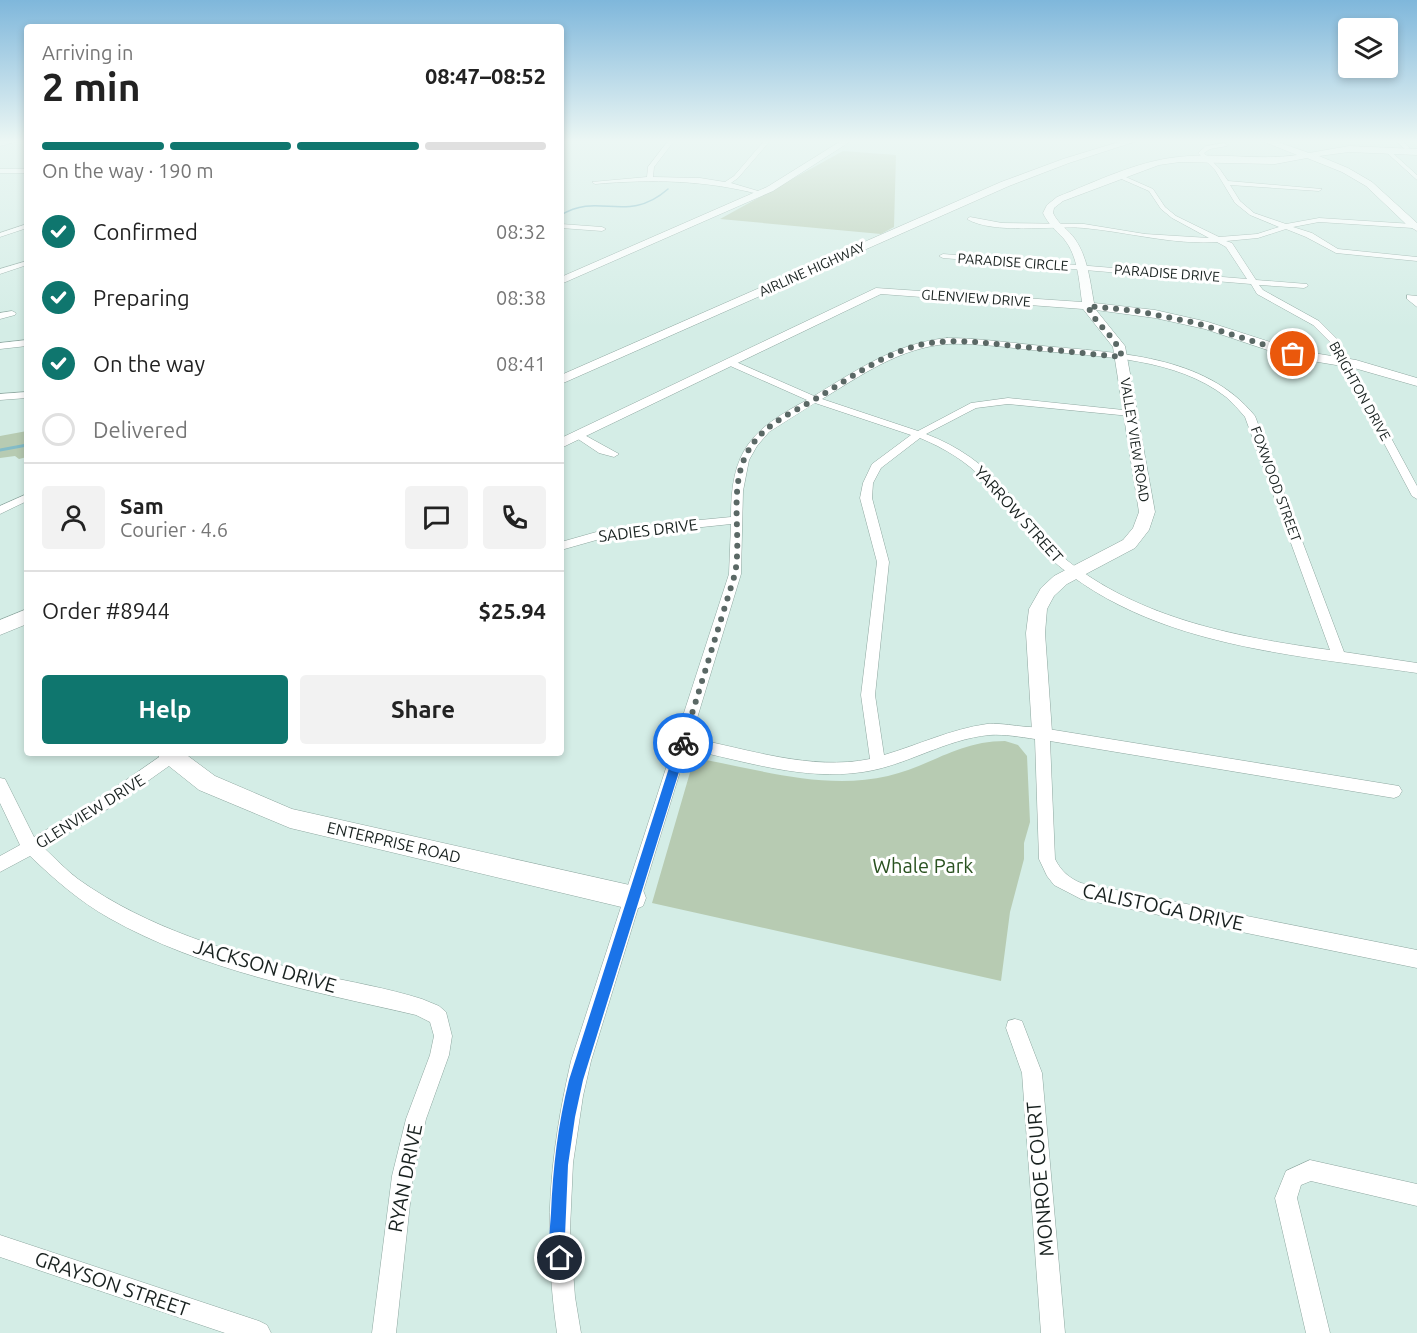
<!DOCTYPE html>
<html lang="en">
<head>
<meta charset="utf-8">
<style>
	:root { --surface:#fff; --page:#f2f2f2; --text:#222; --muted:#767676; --line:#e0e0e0; --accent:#0f766e }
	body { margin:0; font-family:Ubuntu,sans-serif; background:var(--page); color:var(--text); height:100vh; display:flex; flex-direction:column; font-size:22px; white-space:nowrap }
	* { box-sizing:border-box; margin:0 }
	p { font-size:20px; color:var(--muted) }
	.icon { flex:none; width:33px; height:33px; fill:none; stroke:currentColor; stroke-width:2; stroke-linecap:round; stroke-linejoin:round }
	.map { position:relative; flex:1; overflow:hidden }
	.sheet { position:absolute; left:24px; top:24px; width:540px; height:732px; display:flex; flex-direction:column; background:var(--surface); border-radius:6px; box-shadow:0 3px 9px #0003 }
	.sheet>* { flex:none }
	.tools { position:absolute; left:1338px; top:18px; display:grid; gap:12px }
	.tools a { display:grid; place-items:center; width:60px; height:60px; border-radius:6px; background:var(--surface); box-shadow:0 3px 9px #0003; font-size:30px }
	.pin { position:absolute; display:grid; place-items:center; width:51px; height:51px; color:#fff; margin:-26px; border:3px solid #fff; border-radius:50%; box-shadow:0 2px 6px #0007 }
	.courier { position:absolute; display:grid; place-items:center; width:60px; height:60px; margin:-30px; border:4px solid #1a73e8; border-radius:50%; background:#fff; color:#222; box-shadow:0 2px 8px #0007 }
	.headline em { font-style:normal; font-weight:700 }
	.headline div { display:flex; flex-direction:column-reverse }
	.headline { display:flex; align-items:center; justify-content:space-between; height:102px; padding:0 18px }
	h1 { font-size:39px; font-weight:700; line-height:45px }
	.bar { display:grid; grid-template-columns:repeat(4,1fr); gap:9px 6px; align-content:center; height:72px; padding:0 18px }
	.bar i { height:8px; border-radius:4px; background:var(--line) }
	.bar .current { background:var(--accent) }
	.bar p { grid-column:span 4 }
	.line { display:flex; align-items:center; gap:15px; padding:0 18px; border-top:2px solid var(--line) }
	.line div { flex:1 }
	.round { display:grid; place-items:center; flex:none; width:63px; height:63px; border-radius:6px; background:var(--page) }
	ol { padding:0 18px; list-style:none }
	li { display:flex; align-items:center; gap:18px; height:66px }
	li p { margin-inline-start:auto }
	li .icon { padding:6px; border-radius:50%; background:var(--accent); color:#fff; stroke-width:4 }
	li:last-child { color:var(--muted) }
	li i { width:33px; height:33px; border:3px solid var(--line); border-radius:50% }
	.primary-button { display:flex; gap:12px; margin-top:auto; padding:12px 18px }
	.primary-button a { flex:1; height:69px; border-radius:6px; background:var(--accent); color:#fff; font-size:24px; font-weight:700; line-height:69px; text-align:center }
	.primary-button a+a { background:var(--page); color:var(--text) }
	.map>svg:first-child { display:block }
</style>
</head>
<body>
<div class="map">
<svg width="1417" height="1333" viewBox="0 0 1417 1333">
	<rect width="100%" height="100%" fill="#d4ede6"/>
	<!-- green -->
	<path fill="#b7cbb2" d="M843,151L896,155L894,227L881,234L720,219Z
		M27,431V457L19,459L15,456L0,458V436Z
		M1005,741L1018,745L1027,756L1030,822L1024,843V859L1010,912L1001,981L652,903L691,769L694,763L706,760C765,771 827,790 888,776C931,766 958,741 1005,741Z"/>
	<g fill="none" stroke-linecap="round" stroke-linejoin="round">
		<!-- stream-far1 -->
		<path stroke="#83bcc8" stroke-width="1.5" d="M561,215C599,191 627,225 668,189"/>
		<!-- stream -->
		<path stroke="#83bcc8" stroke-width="3" d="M0,450L27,445"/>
		<!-- street casing -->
		<g stroke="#8ea7a0" stroke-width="1">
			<path id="street" d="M19,141L0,146V142Z
				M668,141H674L654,167L653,177L700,178L725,182L734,176L764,141H770L738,178L731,183L765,193L762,195C706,180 653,179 595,184L592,182L647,177L648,167Z
				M1396,141H1403L1410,148L1405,149Z
				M1225,143L1227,146L1210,149L1204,153L1219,168L1228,181L1322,189L1319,191L1230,185L1240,201L1254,213L1286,224L1319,218L1413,224L1417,226L1413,228L1319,222L1293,227L1312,233L1338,249L1417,257V261L1336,253L1306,237L1286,229L1258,238L1226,241L1232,243L1256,280L1307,284L1308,286L1304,288L1259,285L1263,290L1319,321L1338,340L1417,486V499L1412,496L1331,343L1313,325L1257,294L1251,284L943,258L939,256L943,254L1247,279L1226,247L1217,242C1172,245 1128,232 1084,228C1052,225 994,235 967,219L970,217L1002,223L1084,224L1145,234L1209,238L1172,218L1161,209L1149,191L1117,177L1119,174L1153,189L1165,207L1176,216L1219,237L1257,234L1279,227L1250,215L1235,203L1215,170L1198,153L1206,146Z
				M1387,148L1417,175V180L1385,151Z
				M0,169H27V173H0Z
				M27,224V228L0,237V233Z
				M561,224L602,227L606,229L602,231L561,228Z
				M27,261V265L0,274V269Z
				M1407,295L1417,296V307L1407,299Z
				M12,311L16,313L15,315L0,319V313Z
				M947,338C979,338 1011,343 1043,346C1116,353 1205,354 1255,416L1344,652L1417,663V673C1296,655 1157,647 1059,566C1029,542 1011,507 984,480C966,461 944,448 920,438L881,468L873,483L872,498L889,562L875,695L884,755C918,745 951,729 987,724C1003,722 1031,730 1042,726L1048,729L1399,786L1402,791L1399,796L1394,798L1050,741L1055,859C1061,871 1069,878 1081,883L1417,950V968L1081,899L1054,885L1047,876L1039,859L1035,739C1020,737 1005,734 990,735C945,739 906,766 863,772C804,781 744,761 687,749L591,1061L583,1096L573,1163L570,1229L575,1297L581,1333H557C543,1235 549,1157 571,1061L729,574L731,524L607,537L561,550V542L607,529L731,517C731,450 751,430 807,400L728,365V361H734L814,396C857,370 896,343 947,338ZM947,344C979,343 1011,348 1043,351C1104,357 1176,358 1226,397C1233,403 1239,410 1245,417L1330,650C1234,637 1130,617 1056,551C1037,533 1023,511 1007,491C985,465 958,446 926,434L976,408L1008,404L1130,416L1135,413L1133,411L1008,398L971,403L918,431L822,399C862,375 899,348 947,344ZM815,403L911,435L872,464L863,483L860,498L877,562L861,695L870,759C811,771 748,749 691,738L741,574L743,491L749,460L757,446L769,432Z
				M27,340V346L0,349V343Z
				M27,392V398L0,400V394Z
				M579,432L619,454L614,457L599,453L575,437V433Z
				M27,494V501L0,514V506Z
				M165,753H176L178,757L176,761L114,805L44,848C55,858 66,870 78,879C148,929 232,953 315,974C351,982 387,988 422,999L439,1006L446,1012L452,1036L449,1055L426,1119L413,1176L396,1333H372L392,1176L406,1119L430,1055L434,1036L430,1022L416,1015C312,991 203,971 109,918C79,901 54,879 30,856L0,872V856L20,845L0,803V778L5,779L34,837L103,796Z
				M1015,1019L1022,1021L1042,1073L1065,1333H1041L1022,1073L1006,1028L1008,1021Z
				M1310,1160L1417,1184V1206L1311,1181L1301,1185L1297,1198L1330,1333H1306L1275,1198L1286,1171Z
				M0,1235L259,1321L267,1325L271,1333H225L0,1257Z"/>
		</g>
		<!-- secondary casing -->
		<g stroke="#8ea7a0" stroke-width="1">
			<path id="secondary" d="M841,141H851L773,191L561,284V277L767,187Z
				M1262,141H1275L1309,153L1349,146L1417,149V155L1349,152L1319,156L1348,168L1372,182L1417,223V231L1407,225L1366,186L1342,172L1307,158L1275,164L1180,162L1159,165L1063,201L1054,208L1053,213C1058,224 1068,229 1075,239C1088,258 1090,281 1094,303L1155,310L1208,322L1295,350L1356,360L1417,378V386L1354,368L1288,357L1205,329L1155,318L1096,310L1125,346L1155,512L1149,530L1135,548L1067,584L1054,596L1047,609L1045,633L1052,732L1049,738L1042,740L1035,738L1032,732L1026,633L1029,609L1041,588L1054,576L1123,540L1133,528L1139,512L1113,347L1083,309L881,294L561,448V438L876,288L1082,302C1079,281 1078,256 1064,239C1056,230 1048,224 1043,213L1047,205L1057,197C1095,182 1137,161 1178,157C1218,152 1258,161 1297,155Z
				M157,753H184L215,776L292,809L634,886L643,890L646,898L643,906L634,910L290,828L199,790L160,759Z"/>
		</g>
		<!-- primary casing -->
		<g stroke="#8ea7a0" stroke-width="1">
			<path id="primary" d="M1122,141H1137L1069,163L1009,186L561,384V375L1001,182L1063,159Z
				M27,609V624L0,635V620Z"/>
		</g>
		<!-- street -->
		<use href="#street" fill="#fff" fill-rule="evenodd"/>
		<!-- secondary -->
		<use href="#secondary" fill="#fff" fill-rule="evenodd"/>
		<!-- primary -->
		<use href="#primary" fill="#fff" fill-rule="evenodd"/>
	</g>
	<!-- sky -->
	<linearGradient id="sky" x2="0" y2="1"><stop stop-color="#7fb7db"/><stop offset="0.43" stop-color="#ecf7f4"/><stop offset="1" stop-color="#ecf7f4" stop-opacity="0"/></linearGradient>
	<rect width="1417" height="328" fill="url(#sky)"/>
	<!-- route -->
	<path fill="#1a73e8" d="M683,739L688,743L583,1080L575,1117L568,1165L565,1236L568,1258L565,1264L560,1266L554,1264C547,1248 550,1229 551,1213C553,1167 558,1124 569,1080L677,743Z"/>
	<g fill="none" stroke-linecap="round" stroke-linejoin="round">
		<!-- done -->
		<path stroke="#5a6865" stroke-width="6" stroke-dasharray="0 10.8" d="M683,743L735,574C742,536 729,493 745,457C760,425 789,415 817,398C847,380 876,359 909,348C945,336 985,343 1022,347C1056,350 1089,354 1122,357C1116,335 1096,327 1088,306L1137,311L1196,323L1293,354"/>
	</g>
	<g text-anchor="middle" stroke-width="6" stroke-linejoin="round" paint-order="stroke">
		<!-- far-street labels -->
		<g font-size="14" fill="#18211f" stroke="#fff">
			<text transform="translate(1013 262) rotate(4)" y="5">PARADISE CIRCLE</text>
			<text transform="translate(812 269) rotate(-24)" y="5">AIRLINE HIGHWAY</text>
			<text transform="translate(1167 273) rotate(4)" y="5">PARADISE DRIVE</text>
			<text transform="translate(976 298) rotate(4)" y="5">GLENVIEW DRIVE</text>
			<text transform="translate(1360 391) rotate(61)" y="5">BRIGHTON DRIVE</text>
			<text transform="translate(1135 440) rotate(81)" y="5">VALLEY VIEW ROAD</text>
			<text transform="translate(1276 484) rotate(70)" y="5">FOXWOOD STREET</text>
		</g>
		<!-- street labels -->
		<g font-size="16" fill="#18211f" stroke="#fff">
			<text transform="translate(1019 514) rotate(48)" y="6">YARROW STREET</text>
			<text transform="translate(648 530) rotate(-7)" y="6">SADIES DRIVE</text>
			<text transform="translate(90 811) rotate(-32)" y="6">GLENVIEW DRIVE</text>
			<text transform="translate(394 842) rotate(13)" y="6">ENTERPRISE ROAD</text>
		</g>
		<!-- near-park labels -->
		<g font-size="20" fill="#2a5220" stroke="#fff">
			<text x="923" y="873">Whale Park</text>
		</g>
		<!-- near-street labels -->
		<g font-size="20" fill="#18211f" stroke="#fff">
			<text transform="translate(1163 907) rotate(12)" y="7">CALISTOGA DRIVE</text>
			<text transform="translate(265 966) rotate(16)" y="7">JACKSON DRIVE</text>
			<text transform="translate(405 1178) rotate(-79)" y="7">RYAN DRIVE</text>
			<text transform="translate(1040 1179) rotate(-95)" y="7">MONROE COURT</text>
			<text transform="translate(112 1284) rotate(19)" y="7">GRAYSON STREET</text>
		</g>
	</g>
</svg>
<div class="tools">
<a><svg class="icon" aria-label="layers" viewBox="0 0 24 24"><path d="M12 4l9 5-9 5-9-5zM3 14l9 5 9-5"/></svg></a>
</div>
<div class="pin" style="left:1293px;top:354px;background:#ea580c"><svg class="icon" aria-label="bag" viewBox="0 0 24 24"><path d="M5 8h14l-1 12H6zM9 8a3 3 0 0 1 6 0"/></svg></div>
<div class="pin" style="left:560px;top:1258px;background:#1f2937"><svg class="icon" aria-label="home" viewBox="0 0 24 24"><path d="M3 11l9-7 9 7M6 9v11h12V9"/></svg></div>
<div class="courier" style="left:683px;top:743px"><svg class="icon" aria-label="bike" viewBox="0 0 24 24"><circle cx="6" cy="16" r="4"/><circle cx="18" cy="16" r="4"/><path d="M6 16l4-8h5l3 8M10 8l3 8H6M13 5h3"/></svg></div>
<section class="sheet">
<div class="headline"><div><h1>2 min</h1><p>Arriving in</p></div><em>08:47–08:52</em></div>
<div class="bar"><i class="current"></i><i class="current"></i><i class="current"></i><i></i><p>On the way · 190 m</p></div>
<ol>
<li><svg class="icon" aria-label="check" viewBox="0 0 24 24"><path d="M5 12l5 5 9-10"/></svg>Confirmed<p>08:32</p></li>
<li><svg class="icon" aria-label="check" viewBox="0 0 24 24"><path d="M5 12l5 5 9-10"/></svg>Preparing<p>08:38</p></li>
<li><svg class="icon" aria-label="check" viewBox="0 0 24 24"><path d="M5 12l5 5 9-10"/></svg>On the way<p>08:41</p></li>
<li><i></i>Delivered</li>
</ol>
<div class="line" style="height:108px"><a class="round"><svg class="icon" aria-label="person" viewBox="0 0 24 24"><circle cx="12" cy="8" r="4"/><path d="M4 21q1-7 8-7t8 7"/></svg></a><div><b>Sam</b><p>Courier · 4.6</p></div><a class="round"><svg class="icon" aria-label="chat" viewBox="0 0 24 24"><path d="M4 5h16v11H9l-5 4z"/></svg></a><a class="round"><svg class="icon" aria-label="phone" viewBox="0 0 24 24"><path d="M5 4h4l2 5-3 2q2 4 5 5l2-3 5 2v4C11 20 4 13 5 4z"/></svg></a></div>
<div class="line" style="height:78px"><div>Order #8944</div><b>$25.94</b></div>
<div class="primary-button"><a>Help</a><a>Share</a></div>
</section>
</div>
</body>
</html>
